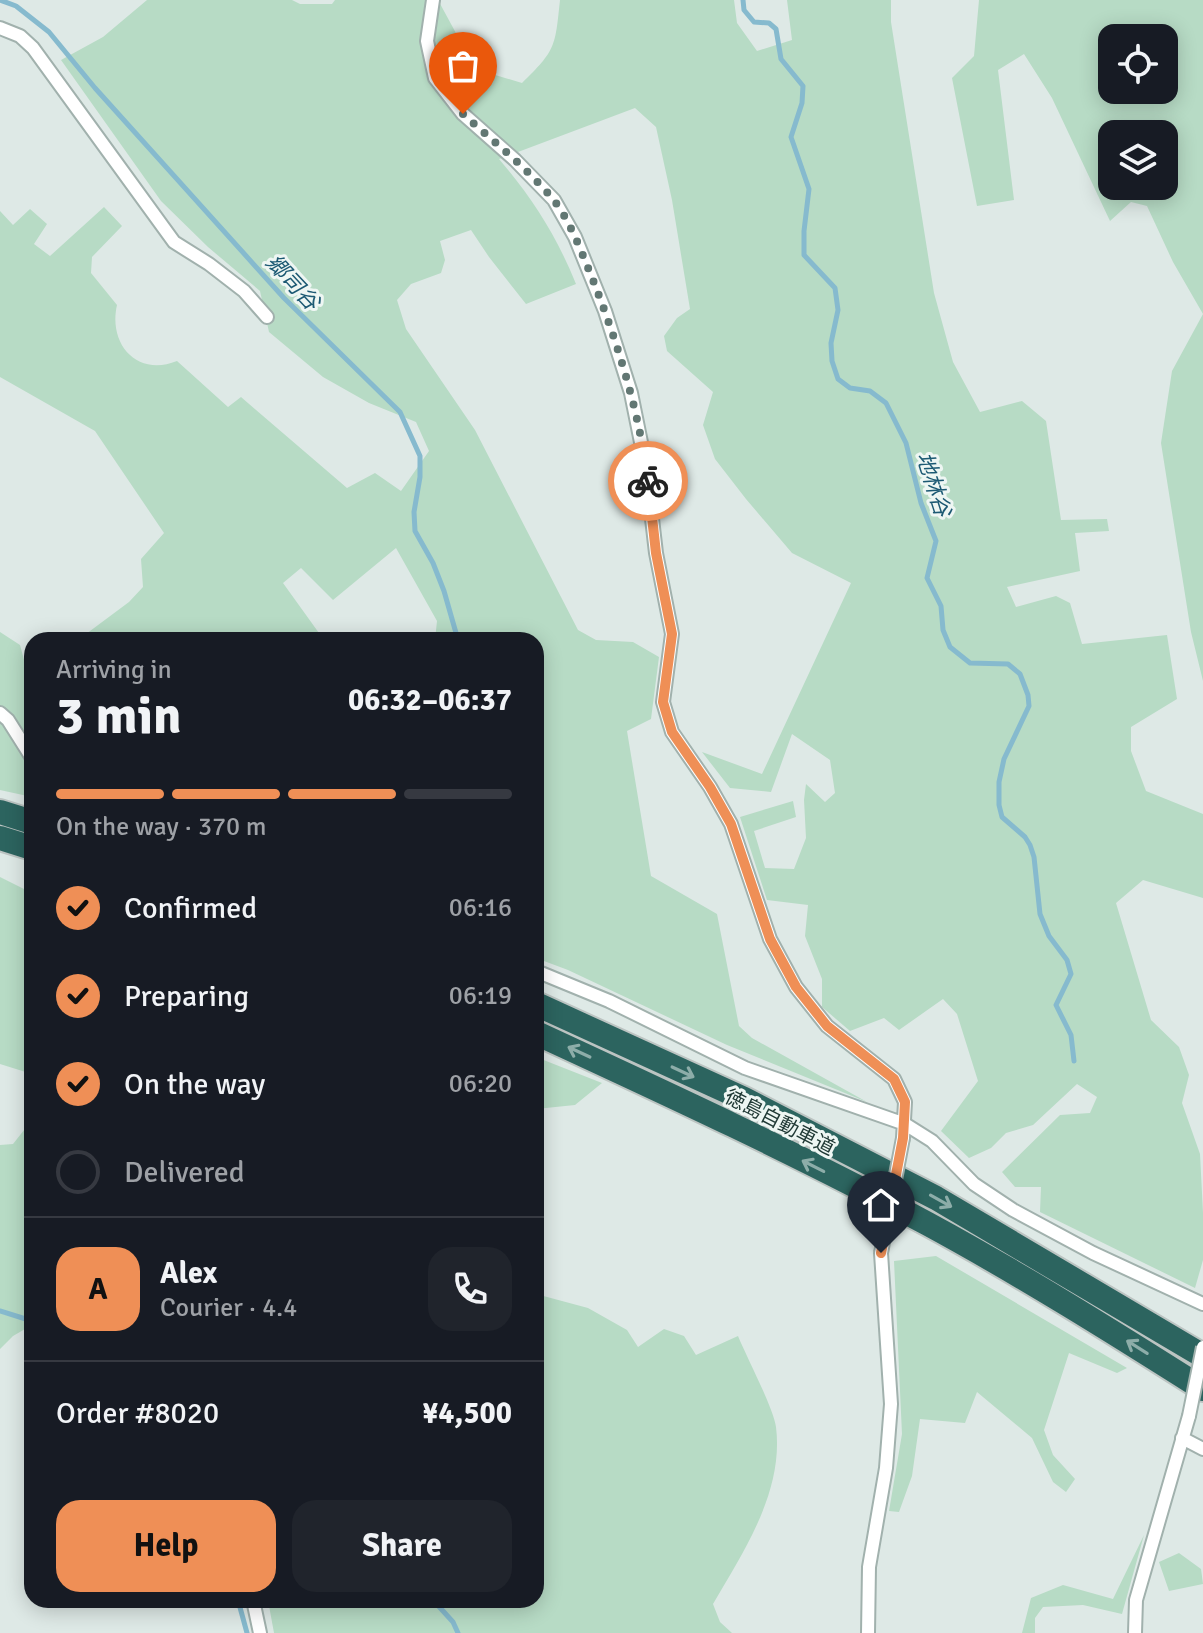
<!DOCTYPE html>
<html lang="en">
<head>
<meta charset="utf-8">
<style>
	:root { --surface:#171b24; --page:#20242c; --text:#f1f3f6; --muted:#9ea1a6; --line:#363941; --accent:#ef8f56 }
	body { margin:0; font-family:Signika,"Noto Sans JP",sans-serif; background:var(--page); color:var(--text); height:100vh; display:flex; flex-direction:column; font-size:30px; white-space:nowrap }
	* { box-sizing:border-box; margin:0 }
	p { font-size:26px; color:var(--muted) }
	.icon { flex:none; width:44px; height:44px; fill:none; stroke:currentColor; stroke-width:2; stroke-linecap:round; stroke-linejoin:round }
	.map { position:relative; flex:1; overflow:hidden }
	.side { position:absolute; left:24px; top:632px; width:520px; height:976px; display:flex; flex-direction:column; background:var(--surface); border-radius:24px; box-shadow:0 4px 20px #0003 }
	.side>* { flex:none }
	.buttons { position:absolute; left:1098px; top:24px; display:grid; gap:16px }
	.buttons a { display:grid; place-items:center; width:80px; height:80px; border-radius:16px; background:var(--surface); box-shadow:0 4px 20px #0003; font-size:40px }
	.pin { position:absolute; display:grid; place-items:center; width:68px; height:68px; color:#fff; margin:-82px -34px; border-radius:50% 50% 50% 0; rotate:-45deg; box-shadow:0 0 8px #0007 }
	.pin .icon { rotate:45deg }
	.courier { position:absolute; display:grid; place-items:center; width:80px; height:80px; margin:-40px; border:6px solid #ef8f56; border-radius:50%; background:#fff; color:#222; box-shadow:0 2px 10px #0007 }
	.head em { font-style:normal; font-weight:700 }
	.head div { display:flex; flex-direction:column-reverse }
	.head { display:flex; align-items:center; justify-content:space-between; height:136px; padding:0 32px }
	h1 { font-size:52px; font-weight:700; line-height:60px }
	.bar { display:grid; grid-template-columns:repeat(4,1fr); gap:12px 8px; align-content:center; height:96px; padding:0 32px }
	.bar i { height:10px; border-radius:6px; background:var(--line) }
	.bar .active { background:var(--accent) }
	.bar p { grid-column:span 4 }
	.line { display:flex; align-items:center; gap:20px; padding:0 32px; border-top:2px solid var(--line) }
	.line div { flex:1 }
	.round { display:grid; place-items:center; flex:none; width:84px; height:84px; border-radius:24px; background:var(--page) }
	ol { padding:0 32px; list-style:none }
	li { display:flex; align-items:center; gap:24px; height:88px }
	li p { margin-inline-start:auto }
	li .icon { padding:8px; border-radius:50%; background:var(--accent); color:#111; stroke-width:4 }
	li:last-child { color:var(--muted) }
	li i { width:44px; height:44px; border:4px solid var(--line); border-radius:50% }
	.button { display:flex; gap:16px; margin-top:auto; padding:16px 32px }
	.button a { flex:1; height:92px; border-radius:24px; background:var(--accent); color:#111; font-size:32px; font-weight:700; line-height:92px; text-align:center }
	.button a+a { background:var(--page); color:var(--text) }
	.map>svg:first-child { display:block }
</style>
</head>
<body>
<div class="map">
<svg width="1203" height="1633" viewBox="0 0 1203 1633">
	<rect width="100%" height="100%" fill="#dee9e6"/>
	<!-- green -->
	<path fill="#b7dbc5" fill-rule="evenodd" d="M147,0H292L300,4H332L335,0H438L457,35L492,74L522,83C556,50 555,47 560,0H734L737,23L757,51L792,40L787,0H891V22L934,293L953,362L980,412L1022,401L1046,421L1061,520L1107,519L1109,531L1075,533L1080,571L1007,587L1016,607L1056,596L1070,603L1082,644L1167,635L1177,699L1131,727V751L1146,791L1203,814V898L1143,880L1116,903L1151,1020L1179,1047L1189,1075L1182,1103L1200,1154L1203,1213V1260L1195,1288L1040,1212L1041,1187H1015L1002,1172L1060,1115L1090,1113L1097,1097L1077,1084L1033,1125L1006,1133L991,1148L969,1158L941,1131L978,1081L957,1014L943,999L899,1030L884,1018L850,1031L822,1007V979L805,936L808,905L767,900L740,817L793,801L796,817L754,831L765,868L794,869L806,838L804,800L806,784L825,802L835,793L830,760L792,734L771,792L730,788L702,752L762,774L851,583L792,553L746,499L715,459L703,425L713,392L667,351L664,336L677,318L690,309L672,200L656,127L635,108L499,159C533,199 556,235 576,284L526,304L489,257L471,230L440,241L445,260L441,273L411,284L397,300L406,329L475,430L578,630L596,640L633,642L659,657L651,719L627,731L651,876L717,914L739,1026L752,1038L867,1102L727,1045L568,970L536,958V640H435L437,621L396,548L333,600L301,568L283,583L324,640H86V634L129,602L143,587L141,559L164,533L95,431L0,377V211L13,225L30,209L47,224L34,244L50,256L104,207L122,226L92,257L91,273L117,305C108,344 137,377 177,361L228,407L241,397L347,488L375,473L401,491L429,451L416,422L369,403L323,377L269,332L260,291L208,247L161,201L61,60L103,37Z
		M979,0H1203V681L1191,632L1161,443L1172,371L1203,314L1173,262L1147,206L1131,202L1110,221L1052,98L1024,54L998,70L1014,200L977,206L952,78L974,56ZM1112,38H1164V90H1112ZM1112,134H1164V186H1112Z
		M0,632L20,645L29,678L32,680V797L0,790Z
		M0,877L32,893V1074L0,1064Z
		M536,1057L602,1083L575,1105L536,1109Z
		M32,1120V1325L13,1336L0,1349V1145L13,1144Z
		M936,1256L1127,1368L1117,1373L1069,1353L1044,1430L1053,1455L1075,1479L1066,1492L1053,1482L1032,1438L977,1392L965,1423L920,1419L912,1476L899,1512L889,1511L902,1434L894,1261Z
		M536,1294L588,1308L627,1330L638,1347L664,1329L684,1336L696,1355L738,1336C747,1358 773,1407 776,1427C784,1491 744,1551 713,1604L720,1622L732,1633H274L268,1600H536Z
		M1144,1535L1122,1614L1083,1605L1043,1607L1035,1618V1633H1022L1031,1598L1063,1585L1113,1599Z
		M1179,1553L1201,1569L1203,1584L1169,1591L1159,1562Z"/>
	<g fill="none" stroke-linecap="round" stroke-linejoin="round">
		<!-- stream -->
		<path stroke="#86bace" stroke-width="5" d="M0,0L16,6L49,32L95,88L284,298L400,412L420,456V477L414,512L415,531L433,563L444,591L458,640
			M743,0L744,10L754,22L769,23L776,29L781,59L803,86L802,103L791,137L809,189L804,231V255L835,288L838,310L831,343L832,361L838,379L850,388L870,391L886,403L906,443L921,503L936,541L927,578L941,606L943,630L950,647L970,663L1008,664L1020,674L1028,695L1029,706L1004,759L999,782V805L1002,817L1025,837L1030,845L1034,857L1040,914L1049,936L1067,960L1071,974L1056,1005L1071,1035L1074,1061
			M0,1311L32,1321
			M238,1600L247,1633
			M433,1600L453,1622L458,1633"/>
		<!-- minor casing -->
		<g stroke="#a1b1ad" stroke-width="16">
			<path id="minor" d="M433,0L427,41L435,78L463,114L515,160L554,200L575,237L605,311L631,393L646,467L656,553L672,634L663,702L672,732L710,787L731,824L770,939L796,987L827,1026L894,1079L905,1102L903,1138
				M0,28L20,36L33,48L174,242L209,264L244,291L267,317
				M0,713L8,720L32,758
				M536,971L609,1001L745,1068L905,1124L932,1141L974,1184L1013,1210L1093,1253L1203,1304
				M1182,1438L1203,1449
				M253,1600L260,1633
				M868,1633L869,1567L886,1468L891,1404L881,1253
				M1135,1633L1136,1600L1189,1416"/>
		</g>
		<!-- motorway casing -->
		<g stroke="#bcc4c2" stroke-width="28">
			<path id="motorway" d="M0,812L32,822
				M0,838L32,848
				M536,1004L744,1099L936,1198L1203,1356
				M536,1033C668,1094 800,1155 928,1224C1022,1275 1113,1332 1203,1389"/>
		</g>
		<!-- minor -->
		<use href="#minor" stroke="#fff" stroke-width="12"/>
		<!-- motorway -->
		<use href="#motorway" stroke="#2c645f" stroke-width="24"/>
		<!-- minor-bridge casing -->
		<g stroke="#a1b1ad" stroke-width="16" stroke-linecap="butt">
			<path id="minor-bridge" d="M881,1253L903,1138
				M1189,1416L1203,1347"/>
		</g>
		<!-- minor-bridge -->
		<use href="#minor-bridge" stroke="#fff" stroke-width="12"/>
	</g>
	<!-- one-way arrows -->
	<defs><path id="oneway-shaft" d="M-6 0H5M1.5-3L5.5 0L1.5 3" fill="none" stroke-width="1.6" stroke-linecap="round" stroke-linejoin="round" transform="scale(2)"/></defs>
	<g stroke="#8dada9">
		<use href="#oneway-shaft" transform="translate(579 1052) rotate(-155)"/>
		<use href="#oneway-shaft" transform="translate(683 1072) rotate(25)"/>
		<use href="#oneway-shaft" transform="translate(813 1166) rotate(-153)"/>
		<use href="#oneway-shaft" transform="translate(941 1201) rotate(29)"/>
		<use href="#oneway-shaft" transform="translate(1137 1347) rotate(-148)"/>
	</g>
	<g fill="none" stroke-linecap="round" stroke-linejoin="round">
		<!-- done -->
		<path stroke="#627773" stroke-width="8" stroke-dasharray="0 14.4" d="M463,114C493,141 526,167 552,198C570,220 580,249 591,275C617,341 639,410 648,481"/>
		<!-- route -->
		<path stroke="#ef8f56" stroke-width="10" d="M648,481L656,553L672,634L663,702L672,732L710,787L731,824L770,939L796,987L827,1026L894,1079L905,1102L903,1138L881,1253"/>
	</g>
	<g text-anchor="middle" stroke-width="6" stroke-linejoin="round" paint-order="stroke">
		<!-- street labels -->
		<g font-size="20" fill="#203935" stroke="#eef6f3">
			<text transform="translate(780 1122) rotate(27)" y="7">徳島自動車道</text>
		</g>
		<!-- water labels -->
		<g font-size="22" font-style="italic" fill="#1c5973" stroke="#eef6f3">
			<text transform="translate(293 282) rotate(47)" y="8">郷司谷</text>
			<text transform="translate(934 484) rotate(72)" y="8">地林谷</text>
		</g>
	</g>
</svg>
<div class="buttons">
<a><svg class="icon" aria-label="locate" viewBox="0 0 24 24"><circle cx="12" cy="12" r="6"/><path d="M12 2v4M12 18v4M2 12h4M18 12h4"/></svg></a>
<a><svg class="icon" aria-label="layers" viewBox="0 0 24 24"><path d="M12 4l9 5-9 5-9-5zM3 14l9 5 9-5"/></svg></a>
</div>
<div class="pin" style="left:463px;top:114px;background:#ea580c"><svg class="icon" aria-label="bag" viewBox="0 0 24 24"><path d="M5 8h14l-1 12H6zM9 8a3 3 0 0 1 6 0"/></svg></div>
<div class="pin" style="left:881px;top:1253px;background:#1f2937"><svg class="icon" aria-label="home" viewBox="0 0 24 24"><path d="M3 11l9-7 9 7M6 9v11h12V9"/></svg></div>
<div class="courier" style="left:648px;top:481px"><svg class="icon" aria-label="bike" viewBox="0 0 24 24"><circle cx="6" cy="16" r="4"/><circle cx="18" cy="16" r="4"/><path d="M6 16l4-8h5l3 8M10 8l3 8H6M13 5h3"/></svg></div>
<section class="side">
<div class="head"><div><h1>3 min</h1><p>Arriving in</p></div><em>06:32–06:37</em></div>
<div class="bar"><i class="active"></i><i class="active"></i><i class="active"></i><i></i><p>On the way · 370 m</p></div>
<ol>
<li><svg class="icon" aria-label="check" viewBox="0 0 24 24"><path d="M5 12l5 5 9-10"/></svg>Confirmed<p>06:16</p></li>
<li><svg class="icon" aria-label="check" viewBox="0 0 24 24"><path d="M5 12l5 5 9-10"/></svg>Preparing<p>06:19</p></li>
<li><svg class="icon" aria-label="check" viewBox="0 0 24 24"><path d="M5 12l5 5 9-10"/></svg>On the way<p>06:20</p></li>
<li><i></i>Delivered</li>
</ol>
<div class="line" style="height:144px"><b class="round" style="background:var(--accent);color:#111">A</b><div><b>Alex</b><p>Courier · 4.4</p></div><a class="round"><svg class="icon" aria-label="phone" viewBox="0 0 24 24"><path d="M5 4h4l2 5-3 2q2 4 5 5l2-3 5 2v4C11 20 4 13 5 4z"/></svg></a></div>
<div class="line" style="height:104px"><div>Order #8020</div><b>¥4,500</b></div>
<div class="button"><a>Help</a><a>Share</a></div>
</section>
</div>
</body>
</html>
